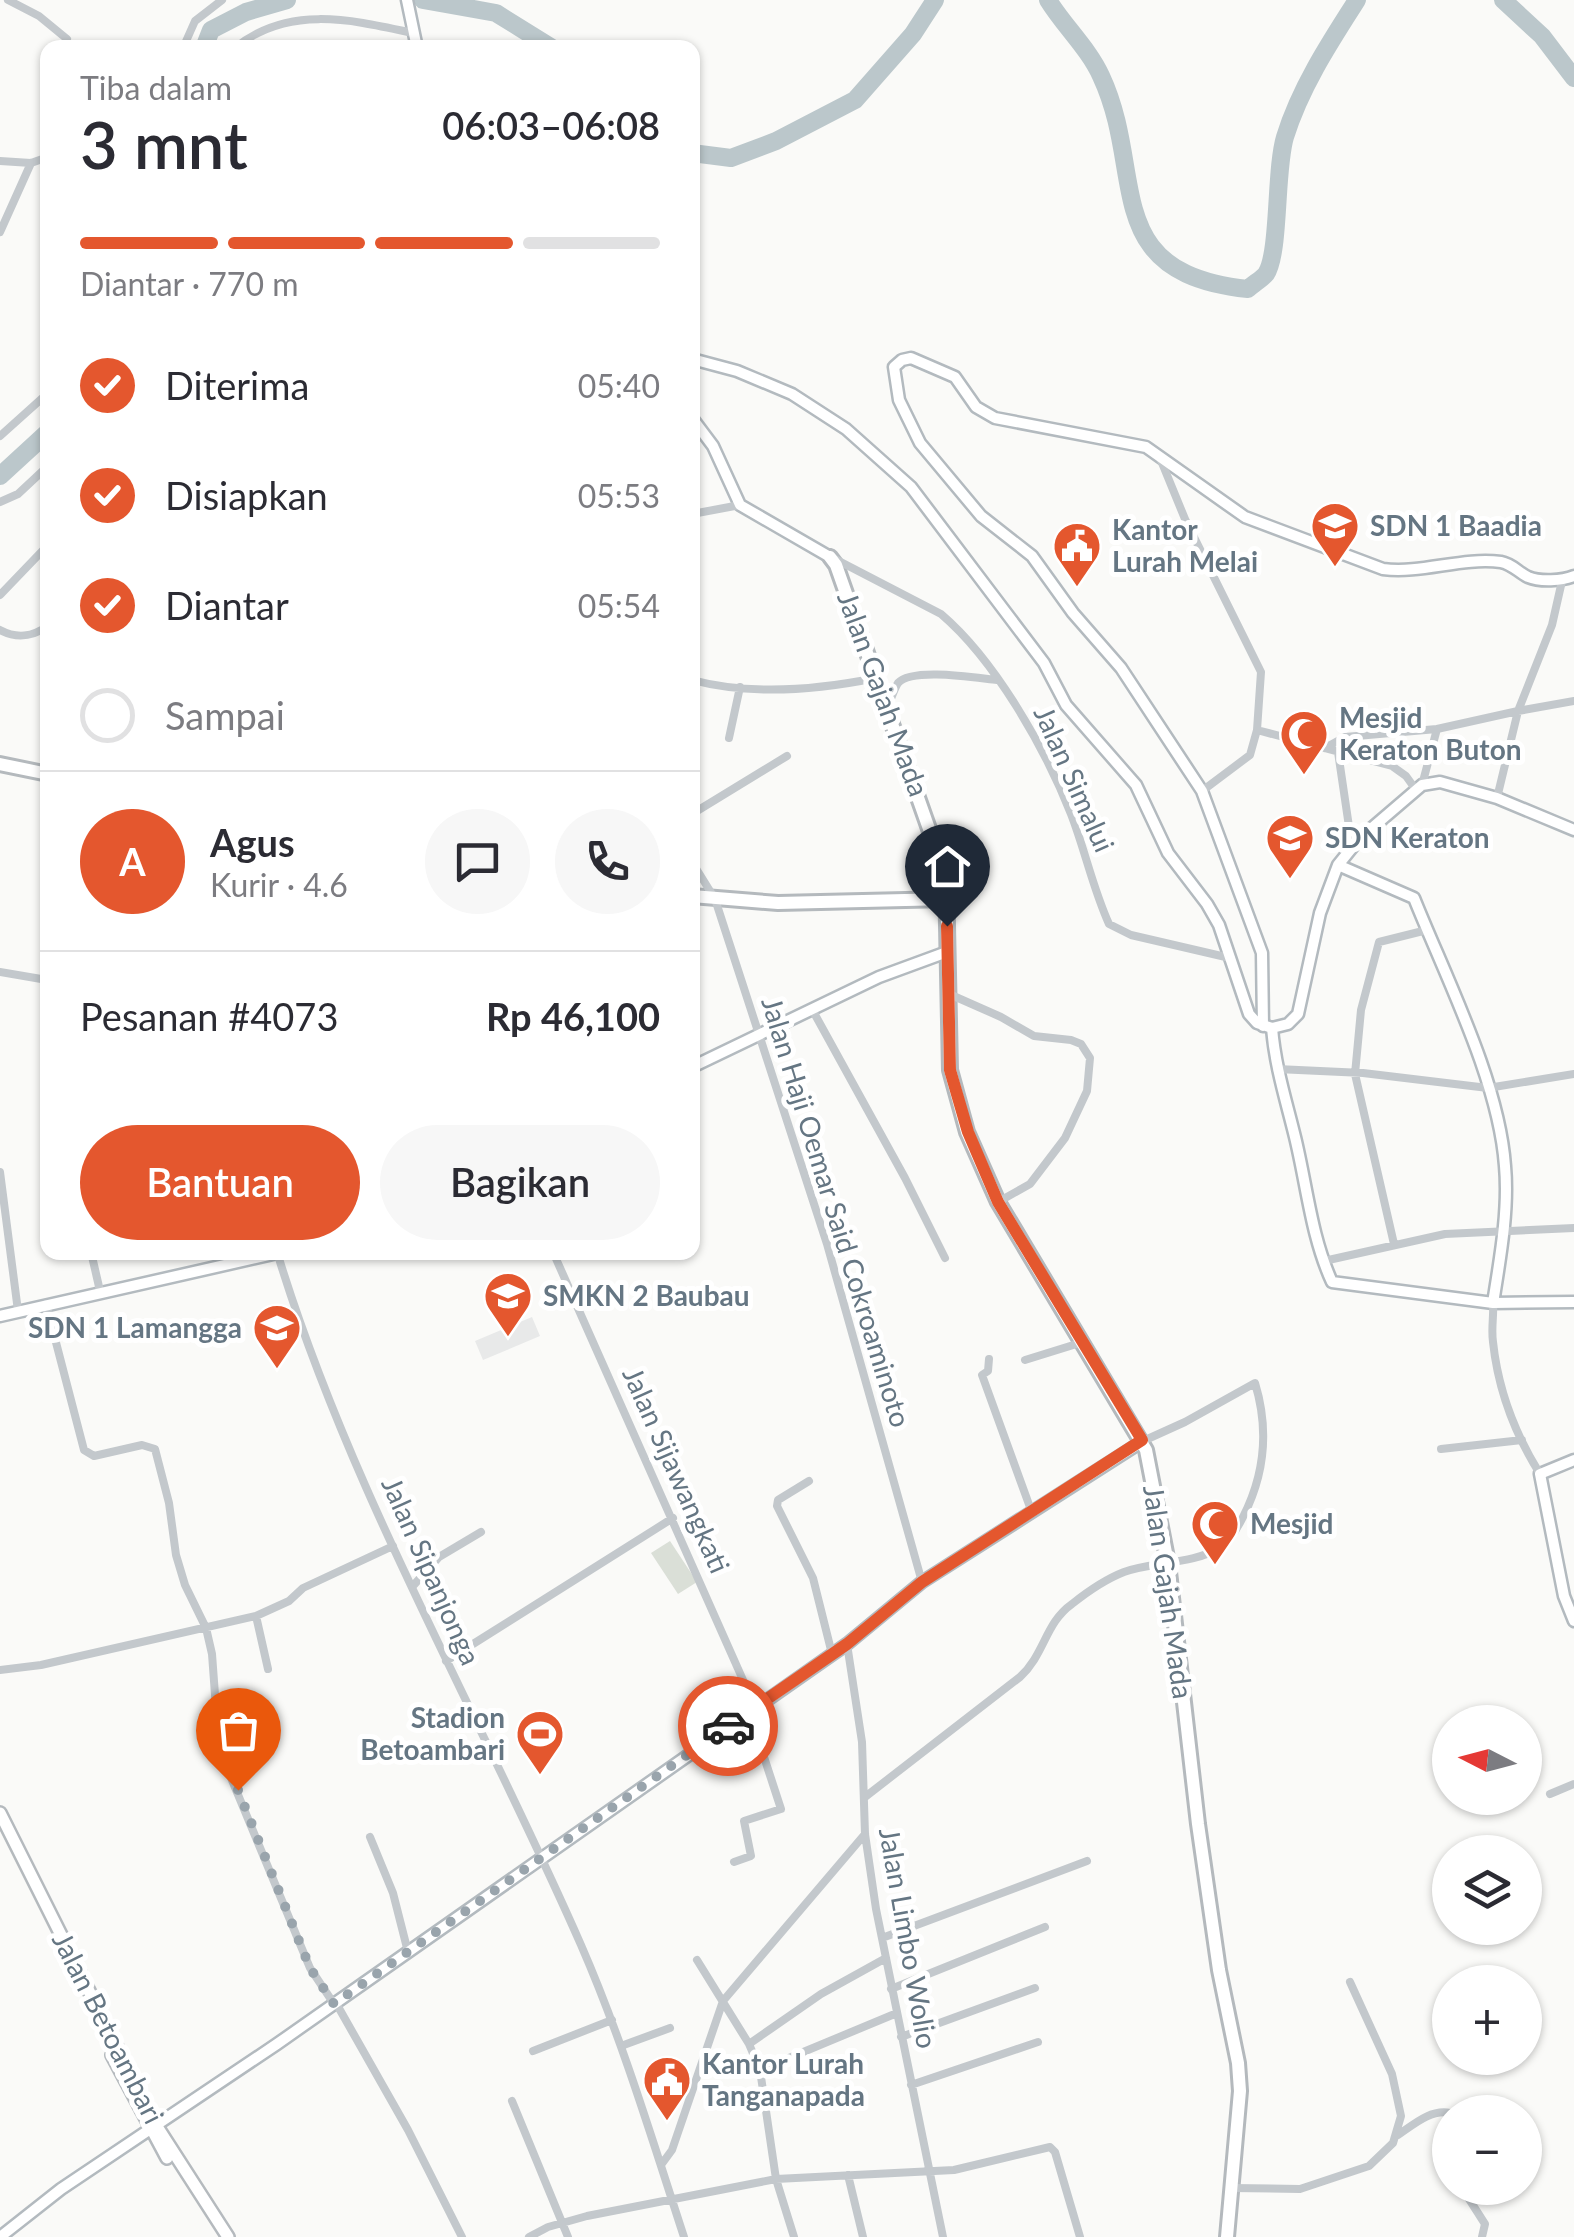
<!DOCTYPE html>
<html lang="id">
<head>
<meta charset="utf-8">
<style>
	:root { --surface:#fff; --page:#f7f7f7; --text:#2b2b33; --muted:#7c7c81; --line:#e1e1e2; --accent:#e4572e }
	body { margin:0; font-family:Lato,sans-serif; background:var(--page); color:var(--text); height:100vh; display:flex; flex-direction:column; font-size:38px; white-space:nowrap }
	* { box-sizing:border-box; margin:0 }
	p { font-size:32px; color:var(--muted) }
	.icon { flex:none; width:55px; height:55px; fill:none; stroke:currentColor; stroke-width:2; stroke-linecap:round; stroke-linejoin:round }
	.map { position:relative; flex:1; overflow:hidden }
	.drawer { position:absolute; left:40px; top:40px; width:660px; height:1220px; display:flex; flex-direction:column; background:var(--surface); border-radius:20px; box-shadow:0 2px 8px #0004 }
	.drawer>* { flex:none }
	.needle { width:65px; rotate:276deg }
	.buttons { position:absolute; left:1432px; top:1705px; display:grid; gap:20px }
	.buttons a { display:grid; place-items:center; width:110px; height:110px; border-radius:50%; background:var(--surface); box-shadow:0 2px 8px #0004; font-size:50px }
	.pin { position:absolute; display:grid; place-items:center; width:85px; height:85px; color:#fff; margin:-102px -42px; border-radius:50% 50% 50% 0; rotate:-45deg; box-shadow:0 0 10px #0007 }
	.pin .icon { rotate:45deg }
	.courier { position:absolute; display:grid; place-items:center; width:100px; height:100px; margin:-50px; border:8px solid #e4572e; border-radius:50%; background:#fff; color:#222; box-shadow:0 2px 12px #0007 }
	.overview em { font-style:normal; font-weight:600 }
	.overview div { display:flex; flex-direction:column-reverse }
	.overview { display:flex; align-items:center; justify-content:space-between; height:170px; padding:0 40px }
	h1 { font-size:65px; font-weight:600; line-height:75px }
	.bar { display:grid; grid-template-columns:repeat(4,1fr); gap:15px 10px; align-content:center; height:120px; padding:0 40px }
	.bar i { height:12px; border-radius:8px; background:var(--line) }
	.bar .current { background:var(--accent) }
	.bar p { grid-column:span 4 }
	.line { display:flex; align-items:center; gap:25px; padding:0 40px; border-top:2px solid var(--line) }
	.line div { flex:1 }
	.round { display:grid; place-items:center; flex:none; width:105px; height:105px; border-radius:52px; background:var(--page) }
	ol { padding:0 40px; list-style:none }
	li { display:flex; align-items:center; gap:30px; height:110px }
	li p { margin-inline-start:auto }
	li .icon { padding:10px; border-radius:50%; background:var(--accent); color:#fff; stroke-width:4 }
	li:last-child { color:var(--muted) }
	li i { width:55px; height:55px; border:5px solid var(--line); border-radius:50% }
	.cta { display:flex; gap:20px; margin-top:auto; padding:20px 40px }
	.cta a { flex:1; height:115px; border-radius:60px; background:var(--accent); color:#fff; font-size:40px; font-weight:600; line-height:115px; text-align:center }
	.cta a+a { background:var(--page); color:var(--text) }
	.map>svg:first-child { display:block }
</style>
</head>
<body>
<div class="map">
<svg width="1574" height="2237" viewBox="0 0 1574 2237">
	<rect width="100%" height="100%" fill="#fafaf8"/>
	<!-- built -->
	<path fill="#e8e9e9" d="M532,1317L540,1336L483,1360L475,1341Z"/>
	<!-- green -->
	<path fill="#dadfd7" d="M670,1541L697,1582L678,1594L651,1553Z"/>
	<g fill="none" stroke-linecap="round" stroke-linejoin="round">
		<!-- river -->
		<path stroke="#bbc7cb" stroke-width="18" d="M423,0L496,13L552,48
			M1048,0C1064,26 1089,49 1101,76C1147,174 1097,273 1248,289C1253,284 1262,279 1266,274C1280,253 1275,170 1285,137C1300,88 1330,42 1357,0
			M1503,0L1542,36L1574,78
			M204,48L211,30L246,12L287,0
			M692,153L731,158L776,141L855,100L913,34L935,0
			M0,476L48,432"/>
		<!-- secondary casing -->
		<g stroke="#b3babf" stroke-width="15">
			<path id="secondary" d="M407,0L417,48
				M692,359L737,371L792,394L846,429L911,487L1044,663L1066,705L1136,785L1168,853L1207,904L1219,925L1249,1014L1257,1023L1272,1028L1288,1024L1298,1014L1320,913L1338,865L1359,839L1422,785L1440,782L1497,798L1574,830
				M692,418L713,446L740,505L830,557
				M1338,865L1414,898C1446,978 1499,1081 1505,1166C1509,1210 1500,1259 1493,1303
				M1263,1026L1262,953L1202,791L1121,668L1073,613L1032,556L981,516L920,443L899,400L894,367L902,360L911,358L955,377L976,407L995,418L1146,447L1245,517L1383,569C1422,574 1461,557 1501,562C1512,564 1518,572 1528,577C1540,582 1562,581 1574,576
				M1272,1028C1275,1066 1286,1100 1295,1137C1307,1186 1311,1236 1332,1282L1493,1303L1574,1302
				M692,1067L879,977L947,952
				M0,1316L282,1252
				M1574,1460L1540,1474L1564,1596L1574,1621
				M0,2237L61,2189L277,2044L847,1644L922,1582L1143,1441"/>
		</g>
		<!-- primary casing -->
		<g stroke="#b5babe" stroke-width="16">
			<path id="primary" d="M0,1813L156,2125L228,2237
				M112,2055L167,2158"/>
		</g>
		<!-- highway casing -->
		<g stroke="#b4b9bd" stroke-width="18">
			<path id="highway" d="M830,557L836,565L946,877L950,1070L967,1132L998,1202L1146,1450L1168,1563L1198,1824L1219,1970L1238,2063L1240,2091L1227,2237
				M0,764L48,774
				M692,896L778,903L948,899"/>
		</g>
		<!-- street -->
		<path stroke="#c3c8cc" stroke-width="8" d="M8,0L39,16L67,39
			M183,48L195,21L222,0
			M235,48C288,4 353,20 413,33
			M0,161L31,163L48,157
			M0,232L31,163
			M0,436L48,393
			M1160,458L1185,519L1261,672L1257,730L1250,755L1202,791
			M0,502L18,494L48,466
			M692,514L740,505
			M833,558L941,614C995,660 1045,748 1071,814C1085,850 1093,889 1109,924L1131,935L1230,958
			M0,595L48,545
			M0,630C17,639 32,637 48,626
			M692,680C752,696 817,690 876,678
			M888,706C891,700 894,689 898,683C912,667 977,678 997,680
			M1257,730L1392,766L1406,776L1416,790
			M729,738L740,687
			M1325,748L1345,737L1437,729
			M1338,752L1352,847
			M1422,785L1437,729L1518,711L1552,625L1562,581
			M1497,798L1518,711L1574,701
			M692,814L787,756
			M692,862L715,899L827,1244L922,1582
			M0,972L47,980
			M48,975V1091
			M949,994L1001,1017L1034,1036L1071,1040L1081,1044L1090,1058L1087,1091L1065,1138L1030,1184L998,1202
			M813,1011L905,1178L945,1258
			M1277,1069L1363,1073L1488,1088L1574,1074
			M46,1091L44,1137L48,1201
			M0,1172L18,1311
			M1394,1244L1355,1074L1361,1010L1379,942L1427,930
			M91,1252L100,1291
			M277,1252C350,1492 481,1716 581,1945C622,2039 652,2139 684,2237
			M553,1252L755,1707
			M1324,1261L1445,1234L1574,1228
			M1493,1303C1494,1316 1491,1328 1493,1342C1498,1389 1515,1434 1540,1474
			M46,1304L84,1450L94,1456L142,1445L155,1449L169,1503L176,1555L185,1585L206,1628L212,1654L219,1749L310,1968L334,2004
			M989,1359L988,1371L982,1375L1031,1510
			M1025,1360L1083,1342
			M1441,1449L1522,1440
			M809,1481L778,1500L777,1506L813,1578L832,1654
			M412,1587L439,1557L481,1532
			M256,1616L268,1669
			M847,1644L862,1742L865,1834L876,1909L943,2237
			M446,1661L673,1518
			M0,1670L41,1665L256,1616L289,1601L303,1588L393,1546
			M1550,1794L1574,1784
			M865,1797L1020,1677C1045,1654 1045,1623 1072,1604C1087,1592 1106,1579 1124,1572C1155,1561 1192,1565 1221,1547C1230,1541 1238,1527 1243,1517C1265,1474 1269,1429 1255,1383L1185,1422L1143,1441
			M370,1837L393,1893L408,1952
			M734,1862L751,1856L744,1821L781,1809L749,1711
			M882,1938L1087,1861
			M697,1960L749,2044L760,2070L776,2179L794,2237
			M891,1989L1045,1927
			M336,2003L408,2130L462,2237
			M901,2037L1035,1988
			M749,2044L821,1994L886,1958
			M621,2046L670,2028
			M533,2051L612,2020
			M760,2070L897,2013
			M911,2085L1038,2042
			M512,2101L568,2237
			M1398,2135C1414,2124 1431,2109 1450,2113
			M661,2165L672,2150L723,2001L865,1834
			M848,2175L863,2237
			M1231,2188L1300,2189L1369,2166L1393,2143L1401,2116L1392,2074L1350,1982
			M1462,2188L1485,2224L1482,2237
			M529,2237L548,2227L587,2216L776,2179L954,2170L1050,2147L1055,2152L1080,2237"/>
		<!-- secondary -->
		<use href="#secondary" stroke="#fff" stroke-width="10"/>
		<!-- primary -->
		<use href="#primary" stroke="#fff" stroke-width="11"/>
		<!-- highway -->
		<use href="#highway" stroke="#fff" stroke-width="12"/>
	</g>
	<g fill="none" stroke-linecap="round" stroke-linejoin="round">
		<!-- done -->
		<path stroke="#99a4ac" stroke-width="10" stroke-dasharray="0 18" d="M238,1790L310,1968L334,2004L728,1726"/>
		<!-- route -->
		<path stroke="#e4572e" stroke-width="12" d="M728,1726L847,1644L922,1582L1142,1440L998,1202L968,1132L950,1070L947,926"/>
	</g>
	<!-- icons -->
	<defs>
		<g id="school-pin" transform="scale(2.5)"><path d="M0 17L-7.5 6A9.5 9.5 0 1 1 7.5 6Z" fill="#e4572e" stroke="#fff"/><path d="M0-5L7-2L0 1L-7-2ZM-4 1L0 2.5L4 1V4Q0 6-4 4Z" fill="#fff"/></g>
		<g id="civic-pin" transform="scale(2.5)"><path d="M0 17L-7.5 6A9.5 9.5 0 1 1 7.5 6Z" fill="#e4572e" stroke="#fff"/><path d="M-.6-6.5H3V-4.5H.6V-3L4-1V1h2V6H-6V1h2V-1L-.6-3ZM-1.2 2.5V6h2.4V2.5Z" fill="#fff"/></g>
		<g id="mosque-pin" transform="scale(2.5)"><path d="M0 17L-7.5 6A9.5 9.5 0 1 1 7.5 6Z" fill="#e4572e" stroke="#fff"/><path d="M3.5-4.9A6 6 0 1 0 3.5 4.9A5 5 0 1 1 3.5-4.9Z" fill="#fff"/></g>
		<g id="stadium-pin" transform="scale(2.5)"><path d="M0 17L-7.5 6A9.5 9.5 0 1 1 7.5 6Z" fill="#e4572e" stroke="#fff"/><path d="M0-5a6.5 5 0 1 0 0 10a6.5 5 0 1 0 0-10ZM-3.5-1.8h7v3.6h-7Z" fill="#fff"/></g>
	</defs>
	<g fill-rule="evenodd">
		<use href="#school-pin" x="1335" y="526"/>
		<use href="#civic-pin" x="1077" y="546"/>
		<use href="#mosque-pin" x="1304" y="734"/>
		<use href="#school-pin" x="1290" y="838"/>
		<use href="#school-pin" x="508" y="1296"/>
		<use href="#school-pin" x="277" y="1328"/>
		<use href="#mosque-pin" x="1215" y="1524"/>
		<use href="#stadium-pin" x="540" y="1734"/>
		<use href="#civic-pin" x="667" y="2080"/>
	</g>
	<g text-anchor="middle" stroke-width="10" stroke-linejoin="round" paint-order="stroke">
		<!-- poi labels -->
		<g font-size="28" font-weight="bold" fill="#657683" stroke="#fff" text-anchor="start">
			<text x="1370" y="536">SDN 1 Baadia</text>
			<text x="1112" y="540">Kantor<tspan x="1112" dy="32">Lurah Melai</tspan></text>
			<text x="1339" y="728">Mesjid<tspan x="1339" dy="32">Keraton Buton</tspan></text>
			<text x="1325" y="848">SDN Keraton</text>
			<text x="543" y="1306">SMKN 2 Baubau</text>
			<text x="242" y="1338" text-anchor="end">SDN 1 Lamangga</text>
			<text x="1250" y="1534">Mesjid</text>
			<text x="505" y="1728" text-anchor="end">Stadion<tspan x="505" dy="32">Betoambari</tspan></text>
			<text x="702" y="2074">Kantor Lurah<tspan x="702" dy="32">Tanganapada</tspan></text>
		</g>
		<!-- street labels -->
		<g font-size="28" fill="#657683" stroke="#fff">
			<text transform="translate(883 694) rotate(70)" y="10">Jalan Gajah Mada</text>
			<text transform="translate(1074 779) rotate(66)" y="10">Jalan Simalui</text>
			<text transform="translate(836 1212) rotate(73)" y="10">Jalan Haji Oemar Said Cokroaminoto</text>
			<text transform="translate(676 1470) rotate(66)" y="10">Jalan Sijawangkati</text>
			<text transform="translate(431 1571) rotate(66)" y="10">Jalan Sipanjonga</text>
			<text transform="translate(1168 1592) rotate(82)" y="10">Jalan Gajah Mada</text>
			<text transform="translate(908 1938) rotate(80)" y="10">Jalan Limbo Wolio</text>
			<text transform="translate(108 2028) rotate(63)" y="10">Jalan Betoambari</text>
		</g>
	</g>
</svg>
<div class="buttons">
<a><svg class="needle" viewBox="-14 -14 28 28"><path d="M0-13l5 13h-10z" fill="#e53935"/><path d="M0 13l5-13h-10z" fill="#7c7c81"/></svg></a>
<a><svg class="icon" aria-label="layers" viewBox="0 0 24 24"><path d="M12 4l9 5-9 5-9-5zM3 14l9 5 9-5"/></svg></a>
<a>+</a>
<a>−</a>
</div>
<div class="pin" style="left:238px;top:1790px;background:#ea580c"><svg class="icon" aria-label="bag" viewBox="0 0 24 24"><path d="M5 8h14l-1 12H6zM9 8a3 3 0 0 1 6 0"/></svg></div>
<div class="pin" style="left:947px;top:926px;background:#1f2937"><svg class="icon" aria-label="home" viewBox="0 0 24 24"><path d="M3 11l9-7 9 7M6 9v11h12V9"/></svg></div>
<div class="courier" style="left:728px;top:1726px"><svg class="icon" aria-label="car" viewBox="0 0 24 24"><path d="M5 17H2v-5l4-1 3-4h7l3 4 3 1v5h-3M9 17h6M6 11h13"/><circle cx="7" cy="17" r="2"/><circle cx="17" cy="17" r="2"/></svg></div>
<section class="drawer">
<div class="overview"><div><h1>3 mnt</h1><p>Tiba dalam</p></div><em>06:03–06:08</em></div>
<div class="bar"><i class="current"></i><i class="current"></i><i class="current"></i><i></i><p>Diantar · 770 m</p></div>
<ol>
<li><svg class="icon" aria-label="check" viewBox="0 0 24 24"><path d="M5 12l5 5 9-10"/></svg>Diterima<p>05:40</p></li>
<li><svg class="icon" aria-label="check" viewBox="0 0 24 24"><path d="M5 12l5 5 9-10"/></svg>Disiapkan<p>05:53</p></li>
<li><svg class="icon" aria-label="check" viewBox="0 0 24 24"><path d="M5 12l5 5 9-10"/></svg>Diantar<p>05:54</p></li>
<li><i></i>Sampai</li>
</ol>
<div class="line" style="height:180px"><b class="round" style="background:var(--accent);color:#fff">A</b><div><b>Agus</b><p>Kurir · 4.6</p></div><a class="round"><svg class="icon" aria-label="chat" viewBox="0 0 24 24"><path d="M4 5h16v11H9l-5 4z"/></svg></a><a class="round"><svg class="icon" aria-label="phone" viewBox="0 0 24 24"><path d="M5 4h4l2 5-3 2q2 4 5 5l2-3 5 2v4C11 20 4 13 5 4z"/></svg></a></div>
<div class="line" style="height:130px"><div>Pesanan #4073</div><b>Rp 46,100</b></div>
<div class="cta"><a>Bantuan</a><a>Bagikan</a></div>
</section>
</div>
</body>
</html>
